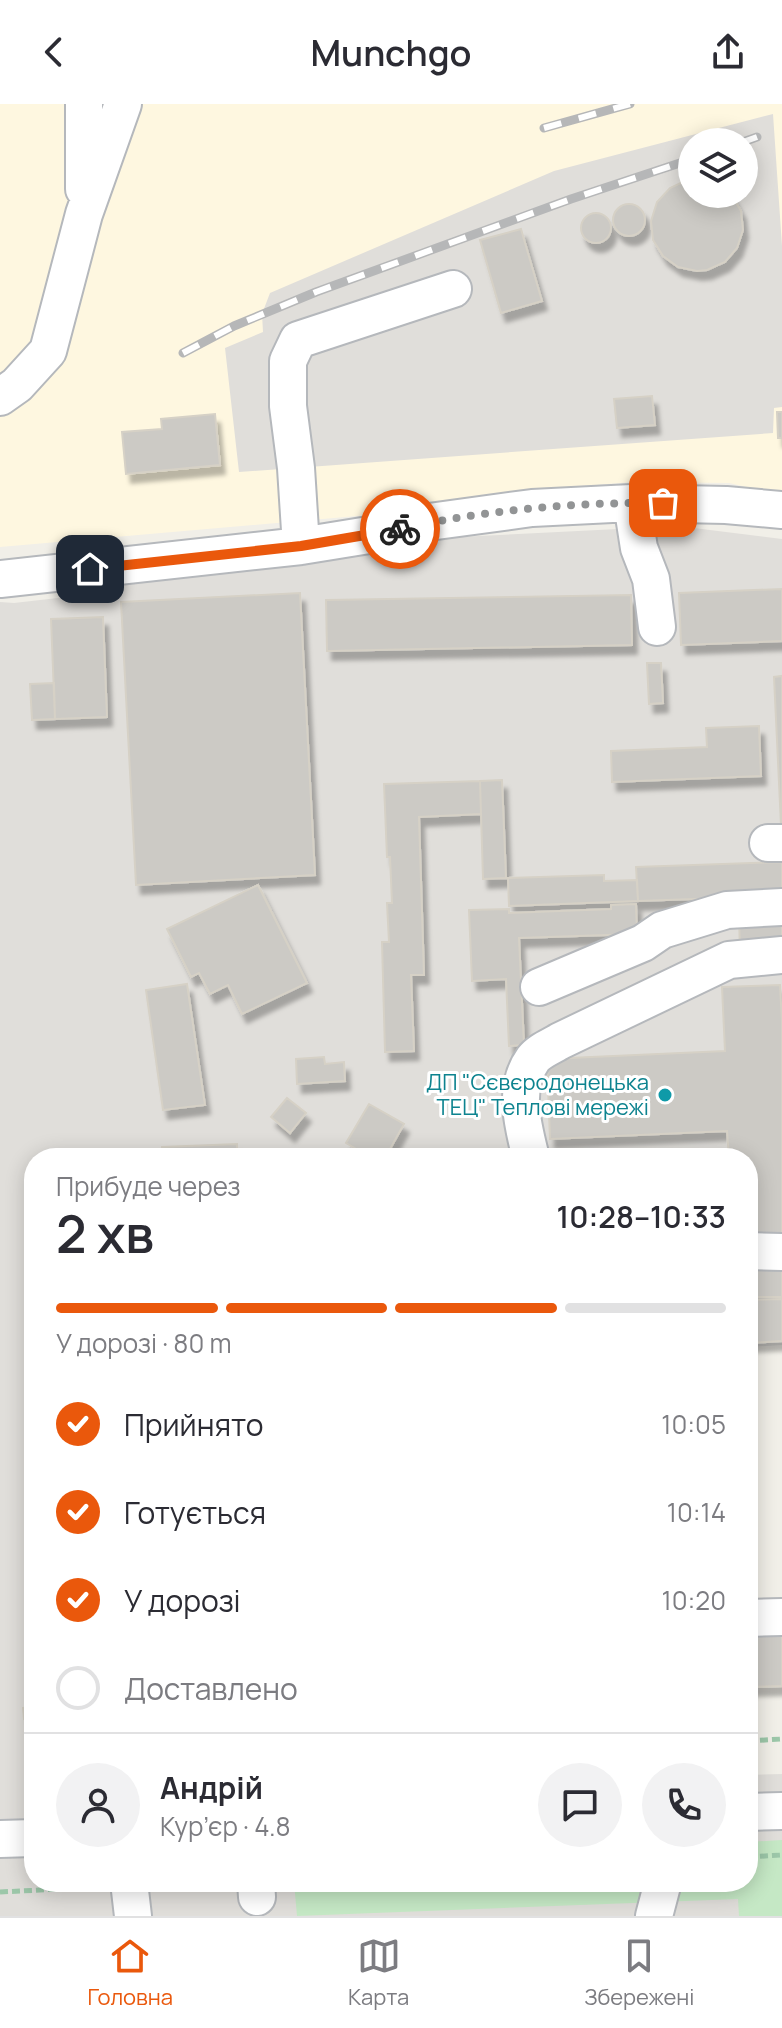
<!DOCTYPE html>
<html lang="uk">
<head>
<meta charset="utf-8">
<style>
	:root { --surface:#fff; --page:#f2f2f3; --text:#2b2b33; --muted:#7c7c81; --line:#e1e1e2; --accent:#ea580c }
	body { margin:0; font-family:Manrope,sans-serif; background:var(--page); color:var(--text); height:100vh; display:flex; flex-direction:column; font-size:30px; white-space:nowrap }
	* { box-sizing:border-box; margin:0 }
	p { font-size:26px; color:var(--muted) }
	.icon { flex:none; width:44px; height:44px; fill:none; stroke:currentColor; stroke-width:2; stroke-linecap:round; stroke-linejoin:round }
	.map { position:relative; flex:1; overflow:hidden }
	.drawer { position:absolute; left:24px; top:1044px; width:734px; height:744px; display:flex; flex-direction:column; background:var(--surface); border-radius:32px; box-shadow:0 4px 20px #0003 }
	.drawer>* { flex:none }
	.tools { position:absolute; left:678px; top:24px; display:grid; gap:16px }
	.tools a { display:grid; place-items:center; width:80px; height:80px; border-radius:50%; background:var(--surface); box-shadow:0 4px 20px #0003; font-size:40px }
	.pin { position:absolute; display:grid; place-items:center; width:68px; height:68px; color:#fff; margin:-34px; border-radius:16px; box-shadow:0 4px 12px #0006 }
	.courier { position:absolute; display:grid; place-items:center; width:80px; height:80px; margin:-40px; border:6px solid #ea580c; border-radius:50%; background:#fff; color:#222; box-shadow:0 2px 10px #0007 }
	.overview em { font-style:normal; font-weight:600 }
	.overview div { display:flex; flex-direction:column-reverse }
	.overview { display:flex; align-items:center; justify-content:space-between; height:136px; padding:0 32px }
	h1 { font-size:52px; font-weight:600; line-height:60px }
	.bar { display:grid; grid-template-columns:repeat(4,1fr); gap:12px 8px; align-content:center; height:96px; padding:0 32px }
	.bar i { height:10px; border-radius:6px; background:var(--line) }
	.bar .active { background:var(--accent) }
	.bar p { grid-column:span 4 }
	.line { display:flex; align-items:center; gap:20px; padding:0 32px; border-top:2px solid var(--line) }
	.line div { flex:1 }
	.round { display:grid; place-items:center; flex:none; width:84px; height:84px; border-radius:42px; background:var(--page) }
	ol { padding:0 32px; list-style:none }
	li { display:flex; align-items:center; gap:24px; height:88px }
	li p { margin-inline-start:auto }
	li .icon { padding:8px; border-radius:50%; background:var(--accent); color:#fff; stroke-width:4 }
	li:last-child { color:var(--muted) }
	li i { width:44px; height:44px; border:4px solid var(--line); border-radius:50% }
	header { display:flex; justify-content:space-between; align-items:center; height:104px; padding:0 32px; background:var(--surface); font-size:36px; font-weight:600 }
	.tab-bar { display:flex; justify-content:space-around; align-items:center; height:112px; border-top:2px solid var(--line); background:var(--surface); font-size:22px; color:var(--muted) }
	.tab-bar a { display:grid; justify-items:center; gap:4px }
	.tab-bar .active { color:var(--accent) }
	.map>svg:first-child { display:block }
</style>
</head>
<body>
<header><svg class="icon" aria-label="back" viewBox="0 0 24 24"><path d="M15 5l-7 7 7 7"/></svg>Munchgo<svg class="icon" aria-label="share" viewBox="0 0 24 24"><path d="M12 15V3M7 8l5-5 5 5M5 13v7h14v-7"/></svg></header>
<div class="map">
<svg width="782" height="1812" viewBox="0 0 782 1812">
	<defs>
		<filter id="shadow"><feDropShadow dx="5" dy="9" stdDeviation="2" flood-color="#0004"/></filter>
	</defs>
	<rect width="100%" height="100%" fill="#f1efe8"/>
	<!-- commercial -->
	<path fill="#fef7e0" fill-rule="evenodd" d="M0,0H782V391L729,379L633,378L556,384L391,409L0,443ZM692,38H744V90H692Z"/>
	<!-- industrial -->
	<path fill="#e0deda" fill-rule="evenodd" d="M773,10L782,142V303L774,304L773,329L239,368L225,244L263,228L262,210L270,189L554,67ZM692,38H744V90H692Z
		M678,422L782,435V1241L748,1243V1054H34V1778H748V1671L782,1670V1812H0V498L14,499L75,492L95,485L126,479L458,433Z"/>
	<!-- green -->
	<path fill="#c5e8c5" d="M782,1736V1812H739L738,1795L297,1812L294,1778H748V1738Z"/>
	<!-- building -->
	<path fill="#cccac5" stroke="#d6d1c6" stroke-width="2" filter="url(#shadow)" d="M687,76H692V90H731L741,107L743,126L737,144L725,158L707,166L697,167L678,163L663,152L653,136L651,117L657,98L670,84Z
		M613 116a16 16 0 1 1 32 0a16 16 0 1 1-32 0Z
		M581 124a15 15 0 1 1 30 0a15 15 0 1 1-30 0Z
		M521,125L542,197L501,209L480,136Z
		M652,292L655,321L617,324L614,295Z
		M777,308H782V334H778Z
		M215,310L220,361L126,370L122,328L162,325L161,315Z
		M782,485V537L681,541L679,489Z
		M300,489L315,771L136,781L121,498Z
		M631,491L632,541L327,547L326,496Z
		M103,513L107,613L55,615L51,515Z
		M647,559H661L663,599L649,600Z
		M782,572V721H781L774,573Z
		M54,579L55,615L32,616L30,580Z
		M759,622L761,672L612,678L611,647L707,643L706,624Z
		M502,676L506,774L483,775L480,677Z
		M480,677L481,710L419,713L424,871H411L414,947L385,948L382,838H389L387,799H392L390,753H387L384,680Z
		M782,758V792L638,797L636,763Z
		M604,771V777L637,776L638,797L509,802L508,774Z
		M258,781L307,879L242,910L228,881L210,890L199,869L191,873L167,825Z
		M636,800L637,830L519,834L524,941L509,942L506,875L472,877L469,806L509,805V809L611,805V801Z
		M782,810V846L740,848L739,812Z
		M187,880L205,1001L163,1006L146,886Z
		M780,881L782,918V1136L748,1137V1054H729L727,1027L550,1035L547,955L725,947L722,883Z
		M324,953L325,960L344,958L345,977L297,980L296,955Z
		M287,994L306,1009L290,1029L271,1013Z
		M369,1000L404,1020L385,1054H372L346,1039Z
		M237,1040V1054H162V1043Z
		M782,1157V1193H748V1158Z
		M782,1195V1237L748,1239V1196Z
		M782,1530V1582L748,1583V1531Z
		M34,1603V1614L24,1615L23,1604Z"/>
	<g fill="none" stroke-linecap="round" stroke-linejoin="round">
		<!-- minor casing -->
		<g stroke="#b5b8bc" stroke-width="40">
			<path id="minor" d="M84,85V0
				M0,293L17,281L48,247L84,110L123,0
				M632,399L639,444L651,475L657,523
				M301,442L296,364L288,302V257L298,236L453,185
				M0,475L301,442L369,431L429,418L532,404L632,399L726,401L782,406
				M768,739H782
				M539,883L643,839L662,826L727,806L782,803
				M531,1054C523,1022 512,984 533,955C539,947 552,942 560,937L729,856L782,851
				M748,1147L782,1148
				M748,1514L782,1513
				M748,1708L782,1707
				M0,1735L34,1734
				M129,1778L133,1812
				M256,1778L257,1793
				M654,1812L663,1778"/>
		</g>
		<!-- path -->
		<path stroke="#9cc7a9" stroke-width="5" stroke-dasharray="8 4" stroke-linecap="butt" d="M748,1637L782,1635
			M748,1753L782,1751
			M157,1780L197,1778
			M0,1788L99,1783"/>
		<!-- minor -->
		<use href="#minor" stroke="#fff" stroke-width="36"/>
		<!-- rail casing -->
		<g stroke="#b6b7b8" stroke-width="9">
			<path id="rail" d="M544,24L630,0
				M743,38L757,33
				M183,249L234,222L316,188L571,95L692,55"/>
		</g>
		<!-- rail -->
		<use href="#rail" stroke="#fff" stroke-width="6" stroke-dasharray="18" stroke-linecap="butt"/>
	</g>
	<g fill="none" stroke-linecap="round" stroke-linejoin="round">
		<!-- done -->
		<path stroke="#929495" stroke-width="8" stroke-dasharray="0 14.4" d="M400,425C485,406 576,398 663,399"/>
		<!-- route -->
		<path stroke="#ea580c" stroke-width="10" d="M90,465L301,442L400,425"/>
	</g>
	<!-- markers -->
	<circle fill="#0f9aa8" stroke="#fff" stroke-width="3" cx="665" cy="991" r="8"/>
	<g text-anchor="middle" stroke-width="6" stroke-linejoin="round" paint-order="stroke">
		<!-- culture labels -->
		<g font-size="22" fill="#0d838f" stroke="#fff" text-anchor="end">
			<text x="649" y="986">ДП "Сєвєродонецька<tspan x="649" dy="25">ТЕЦ" Теплові мережі</tspan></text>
		</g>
	</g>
</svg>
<div class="tools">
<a><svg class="icon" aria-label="layers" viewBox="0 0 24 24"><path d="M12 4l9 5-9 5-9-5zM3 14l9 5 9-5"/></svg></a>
</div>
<div class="pin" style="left:663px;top:399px;background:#ea580c"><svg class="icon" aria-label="bag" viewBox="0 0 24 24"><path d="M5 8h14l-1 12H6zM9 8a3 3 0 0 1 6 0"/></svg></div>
<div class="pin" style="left:90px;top:465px;background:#1f2937"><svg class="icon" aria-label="home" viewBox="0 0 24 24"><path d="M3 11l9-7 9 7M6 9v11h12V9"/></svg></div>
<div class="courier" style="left:400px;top:425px"><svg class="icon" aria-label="bike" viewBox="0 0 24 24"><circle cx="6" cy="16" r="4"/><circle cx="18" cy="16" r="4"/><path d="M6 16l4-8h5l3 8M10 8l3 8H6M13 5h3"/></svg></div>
<section class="drawer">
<div class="overview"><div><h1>2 хв</h1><p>Прибуде через</p></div><em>10:28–10:33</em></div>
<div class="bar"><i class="active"></i><i class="active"></i><i class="active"></i><i></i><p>У дорозі · 80 m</p></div>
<ol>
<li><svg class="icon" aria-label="check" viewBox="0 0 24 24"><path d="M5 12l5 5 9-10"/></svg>Прийнято<p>10:05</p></li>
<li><svg class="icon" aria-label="check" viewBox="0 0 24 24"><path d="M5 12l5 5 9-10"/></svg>Готується<p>10:14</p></li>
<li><svg class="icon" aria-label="check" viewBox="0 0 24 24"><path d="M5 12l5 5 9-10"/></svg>У дорозі<p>10:20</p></li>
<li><i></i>Доставлено</li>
</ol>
<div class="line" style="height:144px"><a class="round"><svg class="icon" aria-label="person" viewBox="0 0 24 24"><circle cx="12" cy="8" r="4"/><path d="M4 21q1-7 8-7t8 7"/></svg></a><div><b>Андрій</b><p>Кур’єр · 4.8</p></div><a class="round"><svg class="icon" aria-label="chat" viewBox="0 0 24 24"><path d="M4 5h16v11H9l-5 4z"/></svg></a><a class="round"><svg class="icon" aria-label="phone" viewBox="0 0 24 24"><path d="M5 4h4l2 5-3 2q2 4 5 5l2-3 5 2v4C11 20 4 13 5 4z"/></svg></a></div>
</section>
</div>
<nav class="tab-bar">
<a class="active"><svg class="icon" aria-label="home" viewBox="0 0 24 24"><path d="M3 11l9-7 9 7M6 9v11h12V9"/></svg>Головна</a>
<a><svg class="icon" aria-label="map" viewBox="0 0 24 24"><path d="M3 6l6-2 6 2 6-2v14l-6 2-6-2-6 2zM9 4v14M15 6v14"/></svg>Карта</a>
<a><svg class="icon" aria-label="saved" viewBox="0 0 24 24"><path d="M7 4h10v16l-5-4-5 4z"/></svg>Збережені</a>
</nav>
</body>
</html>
